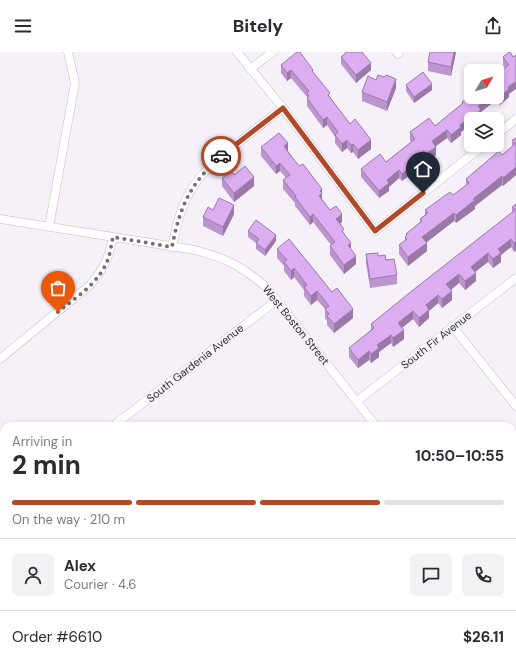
<!DOCTYPE html>
<html lang="en">
<head>
<meta charset="utf-8">
<style>
	:root { --surface:#fff; --page:#f2f2f3; --text:#2b2b33; --muted:#7c7c81; --line:#e1e1e2; --accent:#b24a29 }
	body { margin:0; font-family:"DM Sans",sans-serif; background:var(--page); color:var(--text); height:100vh; display:flex; flex-direction:column; font-size:15px; white-space:nowrap }
	* { box-sizing:border-box; margin:0 }
	p { font-size:13px; color:var(--muted) }
	.icon { flex:none; width:22px; height:22px; fill:none; stroke:currentColor; stroke-width:2; stroke-linecap:round; stroke-linejoin:round }
	.map { position:relative; flex:1; overflow:hidden }
	.drawer { position:absolute; left:0px; top:370px; width:516px; height:248px; display:flex; flex-direction:column; background:var(--surface); border-radius:12px 12px 0 0; box-shadow:0 2px 6px #0003 }
	.drawer>* { flex:none }
	.needle { width:26px; rotate:52deg }
	.fabs { position:absolute; left:464px; top:12px; display:grid; gap:8px }
	.fabs a { display:grid; place-items:center; width:40px; height:40px; border-radius:6px; background:var(--surface); box-shadow:0 2px 6px #0003; font-size:20px }
	.pin { position:absolute; display:grid; place-items:center; width:34px; height:34px; color:#fff; margin:-41px -17px; border-radius:50% 50% 50% 0; rotate:-45deg; box-shadow:0 0 4px #0007 }
	.pin .icon { rotate:45deg }
	.courier { position:absolute; display:grid; place-items:center; width:40px; height:40px; margin:-20px; border:3px solid #b24a29; border-radius:50%; background:#fff; color:#222; box-shadow:0 1px 5px #0007 }
	.summary em { font-style:normal; font-weight:700 }
	.summary div { display:flex; flex-direction:column-reverse }
	.summary { display:flex; align-items:center; justify-content:space-between; height:68px; padding:0 12px }
	h1 { font-size:26px; font-weight:700; line-height:30px }
	.bar { display:grid; grid-template-columns:repeat(4,1fr); gap:6px 4px; align-content:center; height:48px; padding:0 12px }
	.bar i { height:5px; border-radius:3px; background:var(--line) }
	.bar .on { background:var(--accent) }
	.bar p { grid-column:span 4 }
	.line { display:flex; align-items:center; gap:10px; padding:0 12px; border-top:1px solid var(--line) }
	.line div { flex:1 }
	.round { display:grid; place-items:center; flex:none; width:42px; height:42px; border-radius:6px; background:var(--page) }
	header { display:flex; justify-content:space-between; align-items:center; height:52px; padding:0 12px; background:var(--surface); font-size:18px; font-weight:700 }
	.map>svg:first-child { display:block }
</style>
</head>
<body>
<header><svg class="icon" aria-label="menu" viewBox="0 0 24 24"><path d="M4 6h16M4 12h16M4 18h16"/></svg>Bitely<svg class="icon" aria-label="share" viewBox="0 0 24 24"><path d="M12 15V3M7 8l5-5 5 5M5 13v7h14v-7"/></svg></header>
<div class="map">
<svg width="516" height="618" viewBox="0 0 516 618">
	<rect width="100%" height="100%" fill="#f6f1f8"/>
	<g fill="none" stroke-linecap="round" stroke-linejoin="round">
		<!-- minor casing -->
		<g stroke="#c1bdc4" stroke-width="9">
			<path id="minor" d="M237,0L283,56L375,179L484,93
				M396,0L398,2
				M250,17L273,0
				M497,82L516,67
				M0,167L195,198C225,206 242,214 266,235L376,374
				M49,175L75,31L68,0
				M172,195C176,178 179,160 187,145C199,121 221,104 242,88C255,77 269,67 283,56
				M453,275L516,354
				M0,307L90,233C105,215 108,208 113,185
				M357,349L516,226
				M113,374L277,248
				M0,461L4,458
				M512,547L516,552
				M194,614L203,618
				M26,618L33,614
				M385,618V614"/>
		</g>
		<!-- minor -->
		<use href="#minor" stroke="#fff" stroke-width="8"/>
	</g>
	<!-- wall -->
	<path fill="#bd95ce" d="M346,0H362L371,18L356,31L341,12V5Z
		M430,0H456L451,24L428,19V10Z
		M509,0V45L500,53L496,48L481,60V66L480,67H471V72L461,80V83L451,91L447,86L436,94V103L426,110L424,107L410,118V123L402,129L399,126L389,135V139L379,146L361,125V117L386,110L411,90L410,88V80L435,74L462,52V50L471,45H497V22L505,16L503,13V5Z
		M281,13L313,20L330,45L350,72L371,97L358,107L353,100L351,101L347,96L342,100L335,91V85L327,73L323,76L307,54V45L291,26L287,29L281,21Z
		M406,33L432,38L414,51L406,39Z
		M396,36L387,59L362,49V40Z
		M516,86V123L503,134L502,133L475,154V157L456,171L454,169L426,190L427,199L408,214L399,202V193L405,189V185L406,184V182L420,170V167L425,163V158L453,143L466,134V127L502,103L512,95V88Z
		M261,95L288,99L322,145V147L330,158L342,170L340,172L351,197L356,212L344,222L330,203V194L331,193L313,170L310,173L295,154V151L283,137V128L286,126L280,119L276,122L261,104Z
		M234,123L254,134L234,150L222,134V126Z
		M516,152V198L514,200L511,195L501,203V210L493,216L488,210L475,220L476,229L465,238L459,231L451,238L452,248L442,256L438,251L429,259V266L419,275L413,267L402,276L404,287L393,295L391,291L379,300V305L371,311L369,308L358,316L349,305V296L371,278V272L512,161V155Z
		M213,158L234,162L223,184L203,174V165Z
		M248,179L276,189L265,204L256,197V191L248,185Z
		M277,197L353,266L334,281L327,273V269L325,266V257L317,248L311,253L304,244V238L294,225L291,228L284,219V214L277,206Z
		M366,202L378,204L386,208L397,223V232L370,236L366,211Z"/>
	<!-- shaded-wall -->
	<path fill="#9a79a8" d="M454,0H456L451,24V15Z
		M371,11V18L356,31V23Z
		M291,18V26L287,29V21Z
		M396,27V36L387,59V50Z
		M516,29V37L509,42V45L500,53V45L508,35Z
		M432,32V38L414,51V45Z
		M490,45H496V48L481,60V66L480,67H473V64L478,54Z
		M473,63V67H471V72L461,80V83L451,91V83L460,73Z
		M327,65V73L323,76V68Z
		M447,78V86L432,97V89Z
		M347,88V96L342,100V92Z
		M371,88V97L358,107V98Z
		M288,91V100L284,94Z
		M353,92V100L351,101V93Z
		M436,95V103L426,110V102Z
		M424,99V107L410,118V123L402,129V122L407,112Z
		M280,111V119L276,122V114Z
		M516,115V123L503,134V126Z
		M399,118V126L389,135V139L379,146V139L387,128Z
		M502,124V133L475,154V157L456,171V163L473,147Z
		M254,125V134L234,150V141Z
		M322,137V150L319,144L320,139Z
		M234,153V162L223,184V175Z
		M454,161V169L422,194V185Z
		M313,162V170L310,173V165Z
		M342,162V170L336,175V167Z
		M276,183V189L265,204V198Z
		M511,187V195L501,203V210L493,216V207L498,197Z
		M516,189V198L514,200V191Z
		M351,191V199L348,193Z
		M427,191V199L408,214V205Z
		M488,201V210L471,223V215Z
		M356,204V212L344,222V213Z
		M294,216V225L291,228V219Z
		M476,221V229L465,238V229Z
		M459,222V231L446,241V232Z
		M317,239V248L311,253V244Z
		M452,239V248L442,256V247Z
		M438,243V251L429,259V266L419,275V266L426,253Z
		M353,257V266L334,281V272Z
		M413,259V267L398,279V271Z
		M404,278V287L393,295V286Z
		M391,283V291L379,300V305L371,311V302L377,293Z
		M369,299V308L358,316V308Z"/>
	<!-- building -->
	<path fill="#dcadf0" stroke="#9a79a8" d="M297,0H300L313,18L312,19L330,41L328,43L350,72L355,67L371,88L358,98L353,92L351,93L347,88L342,92L335,83L338,80L327,65L323,68L307,46L309,44L307,41L309,39L291,18L287,21L281,13Z
		M347,0H362L371,11L356,23L341,5Z
		M430,0H454L451,15L428,10Z
		M509,0H510L513,5L516,3V29L508,35L509,37L500,45L497,42V22L509,13L503,5Z
		M423,20L432,32L414,45L406,33Z
		M378,23L384,25L386,23L396,27L387,50L362,40L368,24L376,28Z
		M471,43V45H490L478,54L481,58L473,64V63L460,73L461,75L451,83L447,78L432,89L436,95L426,102L424,99L407,112L410,115L402,122L399,118L387,128L389,131L379,139L361,117L380,102L386,110L415,87L410,80L429,66L435,74L463,51L462,50Z
		M279,81L288,91L284,94L290,103L299,114L303,112L322,137L320,139L322,141L319,144L330,158L336,154L342,162L336,167L344,177L342,179L351,191L348,193L356,204L344,213L330,194L335,190L313,162L310,165L295,145L296,144L283,128L290,123L280,111L276,114L261,95Z
		M516,86V115L503,126L502,124L473,147L475,148L456,163L454,161L422,185L427,191L408,205L399,193L407,187L405,185L407,183L406,182L422,169L420,167L428,161L425,158L450,140L453,143L469,131L466,127L499,99L502,103L515,92L512,88Z
		M245,114L254,125L234,141L222,126L231,119L234,123Z
		M219,146L234,153L223,175L203,165L208,155L213,158Z
		M516,152V189L514,191L511,187L498,197L501,201L493,207L488,201L471,215L476,221L465,229L459,222L446,232L452,239L442,247L438,243L426,253L429,258L419,266L413,259L398,271L404,278L393,286L391,283L377,293L379,296L371,302L369,299L358,308L349,296L374,276L371,272L413,238L515,158L512,155Z
		M256,168L276,183L265,198L256,191L259,187L248,179Z
		M289,187L332,240L337,236L353,257L334,272L327,264L329,262L325,257L329,254L317,239L311,244L304,235L307,233L294,216L291,219L284,210L287,208L277,197Z
		M378,201V204L385,203L386,208L394,207L397,223L370,227L366,202Z"/>
	<g fill="none" stroke-linecap="round" stroke-linejoin="round">
		<!-- done -->
		<path stroke="#737175" stroke-width="4" stroke-dasharray="0 7.2" d="M58,260C75,246 96,233 106,212C110,204 111,194 113,185L172,195C180,154 190,132 221,104"/>
		<!-- route -->
		<path stroke="#b24a29" stroke-width="5" d="M221,104L283,56L375,179L423,141"/>
	</g>
	<g text-anchor="middle" stroke-width="3.5" stroke-linejoin="round" paint-order="stroke">
		<!-- street labels -->
		<g font-size="11" fill="#2d2c2e" stroke="#f6f1f8">
			<text transform="translate(296 273) rotate(51)" y="4">West Boston Street</text>
			<text transform="translate(436 288) rotate(-38)" y="4">South Fir Avenue</text>
			<text transform="translate(195 311) rotate(-38)" y="4">South Gardenia Avenue</text>
		</g>
	</g>
</svg>
<div class="fabs">
<a><svg class="needle" viewBox="-14 -14 28 28"><path d="M0-13l5 13h-10z" fill="#e53935"/><path d="M0 13l5-13h-10z" fill="#7c7c81"/></svg></a>
<a><svg class="icon" aria-label="layers" viewBox="0 0 24 24"><path d="M12 4l9 5-9 5-9-5zM3 14l9 5 9-5"/></svg></a>
</div>
<div class="pin" style="left:58px;top:260px;background:#ea580c"><svg class="icon" aria-label="bag" viewBox="0 0 24 24"><path d="M5 8h14l-1 12H6zM9 8a3 3 0 0 1 6 0"/></svg></div>
<div class="pin" style="left:423px;top:141px;background:#1f2937"><svg class="icon" aria-label="home" viewBox="0 0 24 24"><path d="M3 11l9-7 9 7M6 9v11h12V9"/></svg></div>
<div class="courier" style="left:221px;top:104px"><svg class="icon" aria-label="car" viewBox="0 0 24 24"><path d="M5 17H2v-5l4-1 3-4h7l3 4 3 1v5h-3M9 17h6M6 11h13"/><circle cx="7" cy="17" r="2"/><circle cx="17" cy="17" r="2"/></svg></div>
<section class="drawer">
<div class="summary"><div><h1>2 min</h1><p>Arriving in</p></div><em>10:50–10:55</em></div>
<div class="bar"><i class="on"></i><i class="on"></i><i class="on"></i><i></i><p>On the way · 210 m</p></div>
<div class="line" style="height:72px"><a class="round"><svg class="icon" aria-label="person" viewBox="0 0 24 24"><circle cx="12" cy="8" r="4"/><path d="M4 21q1-7 8-7t8 7"/></svg></a><div><b>Alex</b><p>Courier · 4.6</p></div><a class="round"><svg class="icon" aria-label="chat" viewBox="0 0 24 24"><path d="M4 5h16v11H9l-5 4z"/></svg></a><a class="round"><svg class="icon" aria-label="phone" viewBox="0 0 24 24"><path d="M5 4h4l2 5-3 2q2 4 5 5l2-3 5 2v4C11 20 4 13 5 4z"/></svg></a></div>
<div class="line" style="height:52px"><div>Order #6610</div><b>$26.11</b></div>
</section>
</div>
</body>
</html>
